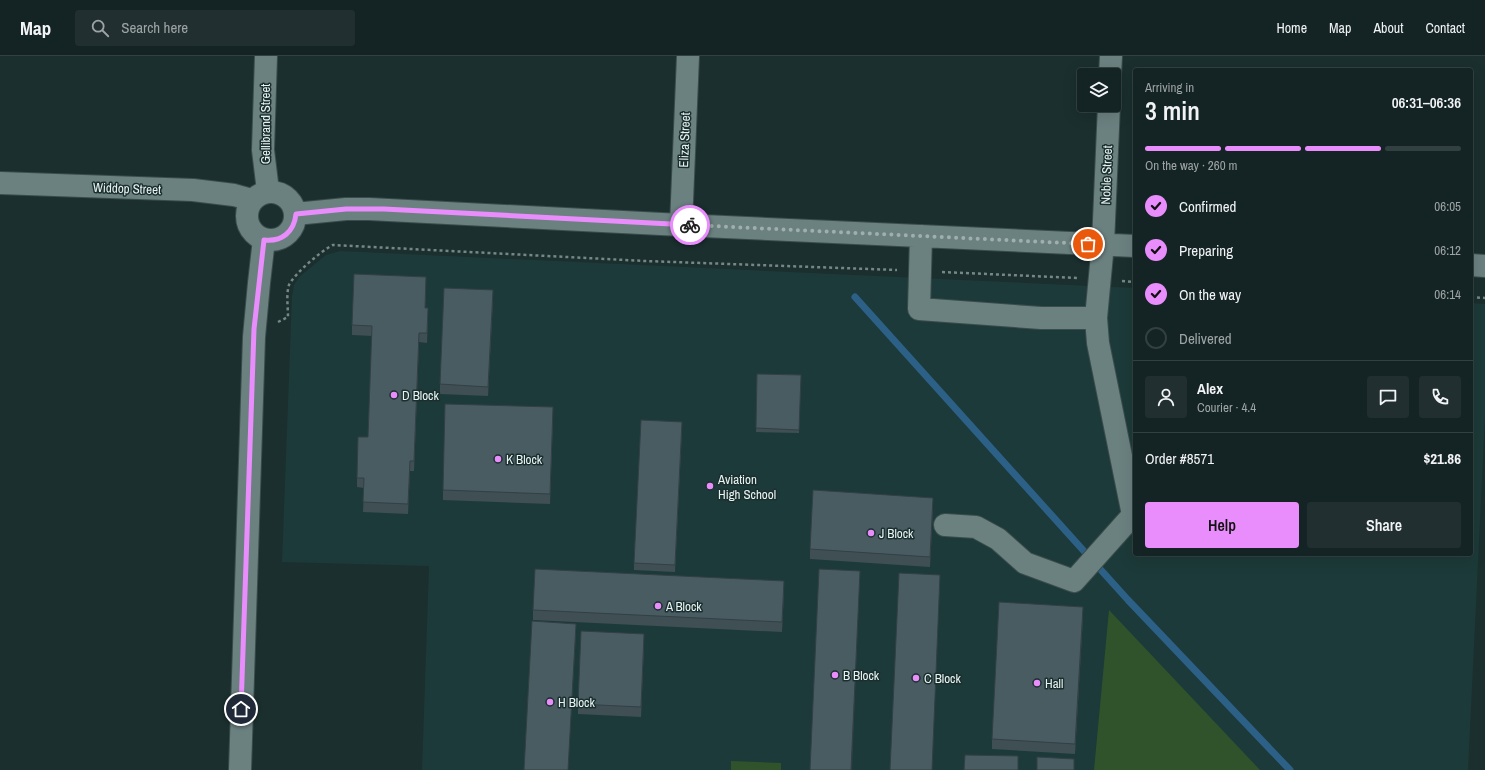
<!DOCTYPE html>
<html lang="en">
<head>
<meta charset="utf-8">
<style>
	:root { --surface:#142323; --page:#212f30; --text:#f1f3f6; --muted:#9da4a6; --line:#334041; --accent:#ea8dfc }
	body { margin:0; font-family:"Archivo Narrow",sans-serif; background:var(--page); color:var(--text); height:100vh; display:flex; flex-direction:column; font-size:15px; white-space:nowrap }
	* { box-sizing:border-box; margin:0 }
	p { font-size:13px; color:var(--muted) }
	.icon { flex:none; width:22px; height:22px; fill:none; stroke:currentColor; stroke-width:2; stroke-linecap:round; stroke-linejoin:round }
	.map { position:relative; flex:1; overflow:hidden }
	.sheet { position:absolute; left:1133px; top:12px; width:340px; height:488px; display:flex; flex-direction:column; background:var(--surface); border-radius:4px; box-shadow:0 4px 16px #0002,0 0 0 1px var(--line) }
	.sheet>* { flex:none }
	.buttons { position:absolute; left:1077px; top:12px; display:grid; gap:8px }
	.buttons a { display:grid; place-items:center; width:44px; height:44px; border-radius:4px; background:var(--surface); box-shadow:0 4px 16px #0002,0 0 0 1px var(--line); font-size:20px }
	.pin { position:absolute; display:grid; place-items:center; width:34px; height:34px; color:#fff; margin:-17px; border:2px solid #fff; border-radius:50%; box-shadow:0 1px 4px #0007 }
	.courier { position:absolute; display:grid; place-items:center; width:40px; height:40px; margin:-20px; border:3px solid #ea8dfc; border-radius:50%; background:#fff; color:#222; box-shadow:0 1px 5px #0007 }
	.overview em { font-style:normal; font-weight:600 }
	.overview div { display:flex; flex-direction:column-reverse }
	.overview { display:flex; align-items:center; justify-content:space-between; height:68px; padding:0 12px }
	h1 { font-size:26px; font-weight:600; line-height:30px }
	.bar { display:grid; grid-template-columns:repeat(4,1fr); gap:6px 4px; align-content:center; height:48px; padding:0 12px }
	.bar i { height:5px; border-radius:3px; background:var(--line) }
	.bar .selected { background:var(--accent) }
	.bar p { grid-column:span 4 }
	.line { display:flex; align-items:center; gap:10px; padding:0 12px; border-top:1px solid var(--line) }
	.line div { flex:1 }
	.round { display:grid; place-items:center; flex:none; width:42px; height:42px; border-radius:4px; background:var(--page) }
	ol { padding:0 12px; list-style:none }
	li { display:flex; align-items:center; gap:12px; height:44px }
	li p { margin-inline-start:auto }
	li .icon { padding:4px; border-radius:50%; background:var(--accent); color:#111; stroke-width:4 }
	li:last-child { color:var(--muted) }
	li i { width:22px; height:22px; border:2px solid var(--line); border-radius:50% }
	.primary-button { display:flex; gap:8px; margin-top:auto; padding:8px 12px }
	.primary-button a { flex:1; height:46px; border-radius:4px; background:var(--accent); color:#111; font-size:16px; font-weight:600; line-height:46px; text-align:center }
	.primary-button a+a { background:var(--page); color:var(--text) }
	header { display:flex; align-items:center; gap:24px; box-sizing:border-box; height:56px; padding:0 20px; background:var(--surface); border-bottom:1px solid var(--line) }
	header strong { font-size:19px }
	nav { display:flex; gap:22px; margin-inline-start:auto; font-size:14px }
	.search { width:280px; height:36px; background:var(--page); display:flex; align-items:center; gap:10px; box-sizing:border-box; padding:0 14px; border-radius:4px; color:var(--muted); font-size:15px }
	.map>svg:first-child { display:block }
</style>
</head>
<body>
<header>
<strong>Map</strong>
<div class="search"><svg class="icon" aria-label="search" viewBox="0 0 24 24"><circle cx="10" cy="10" r="6"/><path d="M15 15l6 6"/></svg>Search here</div>
<nav><a>Home</a><a>Map</a><a>About</a><a>Contact</a></nav>
</header>
<div class="map">
<svg width="1485" height="714" viewBox="0 0 1485 714">
	<rect width="100%" height="100%" fill="#1b2f2f"/>
	<!-- built -->
	<path fill="#1c3a39" d="M340,195L1135,232V498H1471V247L1485,248V361L1468,714H422L429,510L282,506L292,240L294,229L299,221L326,199Z"/>
	<!-- park -->
	<path fill="#30532c" d="M1109,554L1260,714H1094Z
		M731,705L781,707V714H731Z"/>
	<g fill="none" stroke-linecap="round" stroke-linejoin="round">
		<!-- stream -->
		<path stroke="#2d6087" stroke-width="7" d="M855,241L1128,544L1290,714"/>
		<!-- minor casing -->
		<g stroke="#3b4c4c" stroke-width="24">
			<path id="minor" d="M266,0L263,94L268,135
				M1110,19L1111,0
				M0,127L193,134L234,139L252,144
				M247 160a24 24 0 1 1 48 0a24 24 0 1 1-48 0Z
				M295,158L346,153H369L681,169L1135,190
				M681,169L688,0
				M921,180L919,253L1041,262H1096
				M1471,209L1485,210
				M945,469L976,471L998,483L1025,507L1074,525L1133,459L1098,287L1096,262L1103,188L1109,49
				M240,714L254,281L259,227L264,183"/>
		</g>
		<!-- path -->
		<path stroke="#768786" stroke-width="2.5" stroke-dasharray="3 3" stroke-linecap="butt" d="M942,216L1077,222
			M1122,225L1135,226
			M1471,241L1485,242
			M278,266L288,261C288,251 286,238 289,229C294,218 322,194 333,189L645,205L897,214"/>
		<!-- minor -->
		<use href="#minor" stroke="#6b8180" stroke-width="22"/>
	</g>
	<!-- wall -->
	<path fill="#3f4f54" d="M426,231L425,252L428,262L427,287L419,286L414,415H410L408,458L363,456L364,432L357,431V422L368,381L372,280L352,279V269Z
		M493,244L488,340L440,338V328Z
		M757,318L801,319L799,377L756,376Z
		M553,361L550,448L443,444V434Z
		M682,373L675,516L634,514V507Z
		M933,452L930,511L810,503V493Z
		M784,535L782,576L533,564V554Z
		M1083,561L1075,698L992,693V683Z
		M644,588L641,661L578,658V648Z"/>
	<!-- shaded-wall -->
	<path fill="#334045" d="M493,234V244L488,340V331Z
		M419,277V286L414,415V405Z
		M410,405V415L408,458V448Z
		M933,442V452L930,511V501Z
		M860,515L852,714H851Z
		M784,525V535L782,576V566Z
		M1083,551V561L1075,698V688Z
		M576,568V578L568,714Z
		M644,578V588L641,661V651Z"/>
	<!-- building -->
	<path fill="#495c62" stroke="#334045" d="M354,218L426,221L425,252H428L427,277H419L414,405H410L408,448L363,446L364,422H357L358,381H368L372,270L352,269Z
		M444,232L493,234L488,331L440,328Z
		M757,318L801,319L799,374L756,372Z
		M445,348L553,351L550,438L443,434Z
		M641,364L682,366L675,509L634,507Z
		M813,434L933,442L930,501L810,493Z
		M535,513L784,525L782,566L533,554Z
		M819,513L860,515L851,714H810Z
		M899,517L940,519L932,714H890Z
		M999,546L1083,551L1075,688L992,683Z
		M532,565L576,568L568,714H524Z
		M581,575L644,578L641,651L578,648Z
		M965,699L1018,700V714H964Z
		M1037,701L1074,703V714H1037Z"/>
	<g fill="none" stroke-linecap="round" stroke-linejoin="round">
		<!-- done -->
		<path stroke="#a0afae" stroke-width="4" stroke-dasharray="0 7.2" d="M690,169L1088,188"/>
		<!-- route -->
		<path stroke="#ea8dfc" stroke-width="5" d="M241,653L254,273L264,184C282,186 294,176 296,158L346,153H384L690,169"/>
	</g>
	<!-- markers -->
	<g fill="#ea8dfc" stroke="#1b2f2f" stroke-width="1.5">
		<circle cx="394" cy="339" r="4"/>
		<circle cx="498" cy="403" r="4"/>
		<circle cx="710" cy="430" r="4"/>
		<circle cx="871" cy="477" r="4"/>
		<circle cx="658" cy="550" r="4"/>
		<circle cx="835" cy="619" r="4"/>
		<circle cx="916" cy="622" r="4"/>
		<circle cx="1037" cy="627" r="4"/>
		<circle cx="550" cy="646" r="4"/>
	</g>
	<g text-anchor="middle" stroke-width="3" stroke-linejoin="round" paint-order="stroke">
		<!-- street labels -->
		<g font-size="13" fill="#e8f4f3" stroke="#1b2f2f">
			<text transform="translate(265 68) rotate(-90)" y="5">Gellibrand Street</text>
			<text transform="translate(684 84) rotate(-88)" y="5">Eliza Street</text>
			<text transform="translate(1106 119) rotate(-88)" y="5">Noble Street</text>
			<text transform="translate(127 132) rotate(2)" y="5">Widdop Street</text>
		</g>
		<!-- poi labels -->
		<g font-size="13" fill="#e8f4f3" stroke="#1b2f2f" text-anchor="start">
			<text x="402" y="344">D Block</text>
			<text x="506" y="408">K Block</text>
			<text x="718" y="428">Aviation<tspan x="718" dy="15">High School</tspan></text>
			<text x="879" y="482">J Block</text>
			<text x="666" y="555">A Block</text>
			<text x="843" y="624">B Block</text>
			<text x="924" y="627">C Block</text>
			<text x="1045" y="632">Hall</text>
			<text x="558" y="651">H Block</text>
		</g>
	</g>
</svg>
<div class="buttons">
<a><svg class="icon" aria-label="layers" viewBox="0 0 24 24"><path d="M12 4l9 5-9 5-9-5zM3 14l9 5 9-5"/></svg></a>
</div>
<div class="pin" style="left:1088px;top:188px;background:#ea580c"><svg class="icon" aria-label="bag" viewBox="0 0 24 24"><path d="M5 8h14l-1 12H6zM9 8a3 3 0 0 1 6 0"/></svg></div>
<div class="pin" style="left:241px;top:653px;background:#1f2937"><svg class="icon" aria-label="home" viewBox="0 0 24 24"><path d="M3 11l9-7 9 7M6 9v11h12V9"/></svg></div>
<div class="courier" style="left:690px;top:169px"><svg class="icon" aria-label="bike" viewBox="0 0 24 24"><circle cx="6" cy="16" r="4"/><circle cx="18" cy="16" r="4"/><path d="M6 16l4-8h5l3 8M10 8l3 8H6M13 5h3"/></svg></div>
<section class="sheet">
<div class="overview"><div><h1>3 min</h1><p>Arriving in</p></div><em>06:31–06:36</em></div>
<div class="bar"><i class="selected"></i><i class="selected"></i><i class="selected"></i><i></i><p>On the way · 260 m</p></div>
<ol>
<li><svg class="icon" aria-label="check" viewBox="0 0 24 24"><path d="M5 12l5 5 9-10"/></svg>Confirmed<p>06:05</p></li>
<li><svg class="icon" aria-label="check" viewBox="0 0 24 24"><path d="M5 12l5 5 9-10"/></svg>Preparing<p>06:12</p></li>
<li><svg class="icon" aria-label="check" viewBox="0 0 24 24"><path d="M5 12l5 5 9-10"/></svg>On the way<p>06:14</p></li>
<li><i></i>Delivered</li>
</ol>
<div class="line" style="height:72px"><a class="round"><svg class="icon" aria-label="person" viewBox="0 0 24 24"><circle cx="12" cy="8" r="4"/><path d="M4 21q1-7 8-7t8 7"/></svg></a><div><b>Alex</b><p>Courier · 4.4</p></div><a class="round"><svg class="icon" aria-label="chat" viewBox="0 0 24 24"><path d="M4 5h16v11H9l-5 4z"/></svg></a><a class="round"><svg class="icon" aria-label="phone" viewBox="0 0 24 24"><path d="M5 4h4l2 5-3 2q2 4 5 5l2-3 5 2v4C11 20 4 13 5 4z"/></svg></a></div>
<div class="line" style="height:52px"><div>Order #8571</div><b>$21.86</b></div>
<div class="primary-button"><a>Help</a><a>Share</a></div>
</section>
</div>
</body>
</html>
